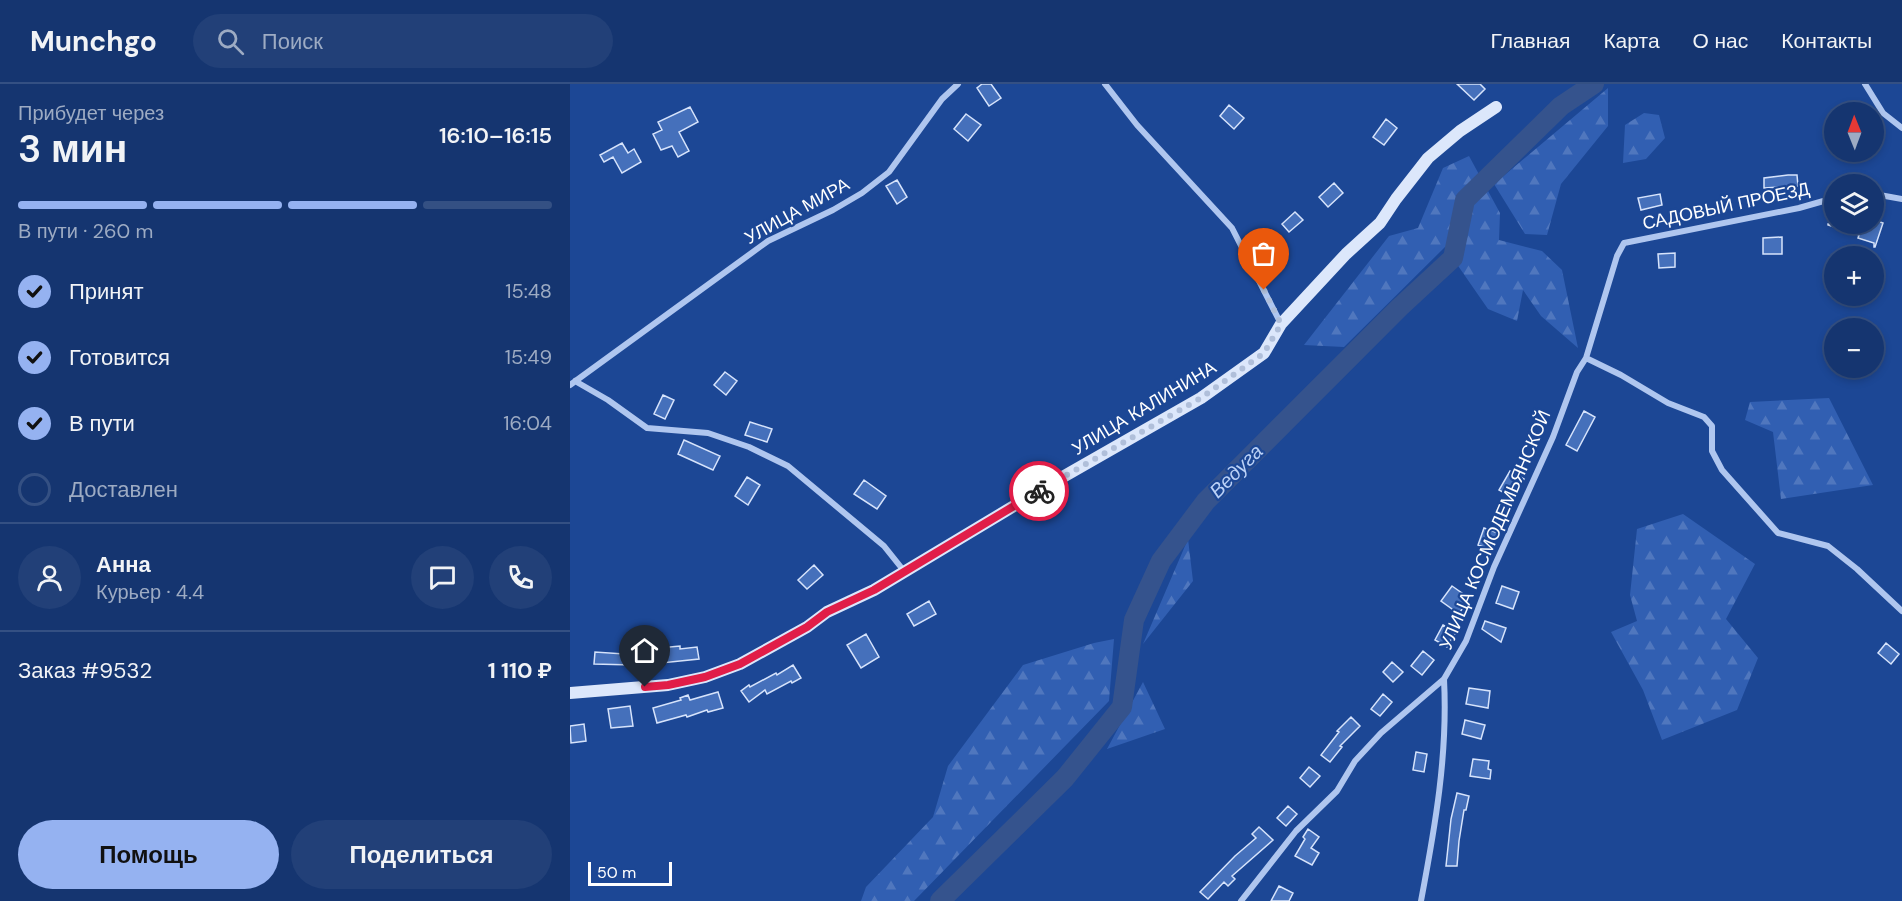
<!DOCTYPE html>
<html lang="ru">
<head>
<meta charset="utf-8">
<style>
	:root { --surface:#153570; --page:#224078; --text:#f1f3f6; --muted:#9dabc3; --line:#345083; --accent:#95b2f1 }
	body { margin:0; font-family:"DM Sans",sans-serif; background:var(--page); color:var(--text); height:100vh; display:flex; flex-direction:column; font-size:22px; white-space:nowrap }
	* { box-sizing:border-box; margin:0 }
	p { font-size:20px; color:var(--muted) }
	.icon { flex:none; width:33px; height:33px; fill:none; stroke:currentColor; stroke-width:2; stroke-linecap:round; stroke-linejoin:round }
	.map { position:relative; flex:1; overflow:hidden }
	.drawer { display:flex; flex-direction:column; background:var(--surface); width:570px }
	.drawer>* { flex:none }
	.needle { width:39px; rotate:359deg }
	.fabs { position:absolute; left:1254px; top:18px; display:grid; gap:12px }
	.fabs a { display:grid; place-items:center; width:60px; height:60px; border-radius:50%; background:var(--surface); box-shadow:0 3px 9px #0003,0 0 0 2px var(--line); font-size:30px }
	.scale { position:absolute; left:18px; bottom:15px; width:84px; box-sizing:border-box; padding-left:6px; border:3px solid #fff; border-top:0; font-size:16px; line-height:21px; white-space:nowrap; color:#fff; -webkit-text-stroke:4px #1c4795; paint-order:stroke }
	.pin { position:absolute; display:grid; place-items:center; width:51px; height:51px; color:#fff; margin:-62px -26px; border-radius:50% 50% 50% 0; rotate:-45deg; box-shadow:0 0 6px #0007 }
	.pin .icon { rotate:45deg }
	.courier { position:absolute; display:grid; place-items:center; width:60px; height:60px; margin:-30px; border:4px solid #e11d48; border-radius:50%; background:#fff; color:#222; box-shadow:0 2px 8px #0007 }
	.overview em { font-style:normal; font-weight:600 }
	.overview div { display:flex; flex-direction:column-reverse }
	.overview { display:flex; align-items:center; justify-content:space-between; height:102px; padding:0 18px }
	h1 { font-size:39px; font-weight:600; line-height:45px }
	.bar { display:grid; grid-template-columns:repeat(4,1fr); gap:9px 6px; align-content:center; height:72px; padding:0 18px }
	.bar i { height:8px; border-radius:4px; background:var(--line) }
	.bar .selected { background:var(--accent) }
	.bar p { grid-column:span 4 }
	.line { display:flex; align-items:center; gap:15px; padding:0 18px; border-top:2px solid var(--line) }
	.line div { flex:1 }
	.round { display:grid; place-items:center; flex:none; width:63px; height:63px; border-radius:32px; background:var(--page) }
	ol { padding:0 18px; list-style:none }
	li { display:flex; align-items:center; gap:18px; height:66px }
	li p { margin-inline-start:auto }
	li .icon { padding:6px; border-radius:50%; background:var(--accent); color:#111; stroke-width:4 }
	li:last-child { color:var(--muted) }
	li i { width:33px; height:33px; border:3px solid var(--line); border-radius:50% }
	.primary-button { display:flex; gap:12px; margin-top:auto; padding:12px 18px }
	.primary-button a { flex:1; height:69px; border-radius:36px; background:var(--accent); color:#111; font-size:24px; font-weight:600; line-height:69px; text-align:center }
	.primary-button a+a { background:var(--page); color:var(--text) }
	header { display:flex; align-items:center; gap:36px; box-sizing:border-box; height:84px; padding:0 30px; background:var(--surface); border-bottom:2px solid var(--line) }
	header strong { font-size:28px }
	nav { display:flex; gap:33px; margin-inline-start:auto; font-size:21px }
	.search { width:420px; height:54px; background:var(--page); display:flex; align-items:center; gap:15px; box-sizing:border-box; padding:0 21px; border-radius:33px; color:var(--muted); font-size:22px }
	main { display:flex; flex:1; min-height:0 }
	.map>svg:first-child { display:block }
</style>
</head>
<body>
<header>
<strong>Munchgo</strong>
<div class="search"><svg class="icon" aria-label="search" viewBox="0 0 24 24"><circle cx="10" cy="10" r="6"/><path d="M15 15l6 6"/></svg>Поиск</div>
<nav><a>Главная</a><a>Карта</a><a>О нас</a><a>Контакты</a></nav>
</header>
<main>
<section class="drawer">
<div class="overview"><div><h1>3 мин</h1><p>Прибудет через</p></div><em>16:10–16:15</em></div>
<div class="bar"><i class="selected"></i><i class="selected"></i><i class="selected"></i><i></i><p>В пути · 260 m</p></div>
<ol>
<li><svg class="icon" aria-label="check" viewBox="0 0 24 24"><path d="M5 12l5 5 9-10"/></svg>Принят<p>15:48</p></li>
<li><svg class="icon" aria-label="check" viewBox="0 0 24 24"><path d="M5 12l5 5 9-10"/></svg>Готовится<p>15:49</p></li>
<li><svg class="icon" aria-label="check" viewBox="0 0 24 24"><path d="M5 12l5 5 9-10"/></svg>В пути<p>16:04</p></li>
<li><i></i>Доставлен</li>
</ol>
<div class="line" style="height:108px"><a class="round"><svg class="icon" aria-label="person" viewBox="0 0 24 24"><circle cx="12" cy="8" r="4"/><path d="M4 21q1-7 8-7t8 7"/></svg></a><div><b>Анна</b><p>Курьер · 4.4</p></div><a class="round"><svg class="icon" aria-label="chat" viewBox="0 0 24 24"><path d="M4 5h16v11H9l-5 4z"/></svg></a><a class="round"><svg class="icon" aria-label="phone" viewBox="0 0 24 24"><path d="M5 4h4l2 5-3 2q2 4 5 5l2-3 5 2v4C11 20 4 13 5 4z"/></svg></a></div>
<div class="line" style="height:78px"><div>Заказ #9532</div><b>1 110 ₽</b></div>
<div class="primary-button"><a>Помощь</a><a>Поделиться</a></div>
</section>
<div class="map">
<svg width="1332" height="817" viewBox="0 0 1332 817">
	<defs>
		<pattern id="forest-firs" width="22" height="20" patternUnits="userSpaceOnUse" patternTransform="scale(1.5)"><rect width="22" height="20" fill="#315fb2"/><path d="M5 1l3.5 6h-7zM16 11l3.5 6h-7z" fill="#5077be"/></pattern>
	</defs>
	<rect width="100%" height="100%" fill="#1c4795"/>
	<!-- forest -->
	<path fill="url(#forest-firs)" d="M1038,4V42L991,100L977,151L955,150L924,100Z
		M1074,29L1089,31L1095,54L1076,75L1053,79L1055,41Z
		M899,72L930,129L929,156L972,167L992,186L1008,264L971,232L953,206L947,237L918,225L875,163L774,263L734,261L819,152L848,144L873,84Z
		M1259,314L1303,401L1211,415L1203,348L1175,336L1180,318Z
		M1113,430L1185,480L1156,535L1188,574L1167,626L1092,656L1073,606L1041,548L1067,537L1060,511L1067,445Z
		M618,455L623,497L573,560Z
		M544,555L539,617L344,817H291L296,803L363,733L378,682L453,581L524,559Z
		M573,598L595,645L537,665Z"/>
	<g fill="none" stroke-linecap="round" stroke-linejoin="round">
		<!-- river -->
		<path stroke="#35538d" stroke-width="20" d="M370,817L495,694L552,623L564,536L591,477L636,417L830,223L883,174L895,116L991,22L1024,0"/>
	</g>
	<!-- building -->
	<path fill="#4570bb" stroke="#d6e3fb" stroke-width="1.5" d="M412,0H421L431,14L419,22L407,4Z
		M887,0H910L915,5L904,16Z
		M659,21L674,34L664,45L650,32Z
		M120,23L128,38L109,48L119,67L108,73L102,62L91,66L83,50L92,46L88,38Z
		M396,30L411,41L398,57L384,45Z
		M816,35L827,44L814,61L803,53Z
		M52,59L58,69L64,65L71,78L52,89L43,73L34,78L30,71Z
		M1218,91H1227L1228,102L1194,104V94Z
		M327,96L337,113L327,120L316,102Z
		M764,99L773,109L758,123L749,113Z
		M1090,110L1092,121L1071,126L1068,114Z
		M725,128L733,136L719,148L712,140Z
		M1304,136L1313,139L1305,163H1304V159L1288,154L1289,151L1258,141V140H1304Z
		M1212,153V170H1193V154Z
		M1105,169V183L1089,184L1088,170Z
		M155,288L167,297L156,311L144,301Z
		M93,311L104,316L95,335L84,330Z
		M1014,327L1025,333L1007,367L996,361Z
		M180,338L202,345L197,358L175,351Z
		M114,356L150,372L143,386L108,370Z
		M940,387L954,395L943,414L929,406Z
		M177,393L190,401L178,421L165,412Z
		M294,396L316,412L307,425L284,410Z
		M914,444L928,449L922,466L908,461Z
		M244,481L253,491L237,505L228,496Z
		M882,502L899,514L889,530L871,517Z
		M932,502L949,508L943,525L926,519Z
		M359,517L366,530L344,542L337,530Z
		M915,537L936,544L931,558L912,545Z
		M873,541L886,548L877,563L865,556Z
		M296,550L309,573L291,584L277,561Z
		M1316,559L1329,570L1321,580L1308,569Z
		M110,562V565L127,563L129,575L91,579L89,564Z
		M54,565H64L63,581L24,580L25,568L54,570Z
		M853,567L864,576L852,591L841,582Z
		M822,578L833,588L823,598L813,588Z
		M223,581L231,594L222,599L221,597L197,610L195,606L179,618L171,607L179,601L180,603L206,589L207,591Z
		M899,604L920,607L918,624L896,620Z
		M148,608L153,624L138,628L137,626L117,633L116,631L87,639L83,624L111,616L110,614L118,611L120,616Z
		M813,610L822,618L810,632L801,625Z
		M60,622L63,642L41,644L38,625Z
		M781,633L790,642L770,662L772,663L760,678L751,671L769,648L767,647Z
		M895,636L915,641L911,655L892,650Z
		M14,640L16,657L1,659L0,642Z
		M846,668L857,670L854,688L843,686Z
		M903,675L919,677L918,685L921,686L920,695L900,692Z
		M739,683L750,692L740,703L730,694Z
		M887,709L899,712L896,726H894L889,757L887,782H876L881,735Z
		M718,722L727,730L716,742L707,734Z
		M689,743L703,756L662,792L665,795L658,802L654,798L638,815L630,808L665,772L686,754L682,750Z
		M738,745L749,753L741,764L749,769L742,781L725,772L735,755L733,753Z
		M709,802L723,809L719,817H701Z"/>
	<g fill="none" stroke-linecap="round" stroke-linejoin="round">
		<!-- street -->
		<path stroke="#afc6ef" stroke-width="6" d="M535,0L567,41L662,144L711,240
			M1295,0L1313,29L1332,44
			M1304,110L1332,115
			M1016,274L1051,291L1098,319L1134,333L1142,342V367L1152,386L1208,449L1258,462L1287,485L1332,527
			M5,297L38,316L77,344L138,349L179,363L218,382L314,462L334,487
			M0,301L198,157L263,126L292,109L319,88L372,15L388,0
			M671,817L726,747L767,707L785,677L811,649L874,595L896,557L924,483L983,353L1007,288L1016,274L1047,172L1054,159L1229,124L1264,114
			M851,817C865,743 878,671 874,595"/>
		<!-- secondary -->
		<path stroke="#dce7fb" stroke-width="12" d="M0,609L98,601L135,593L170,580L237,543L257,528L304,506L484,398L631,314L694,269L711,240L776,170L810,139L826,115L858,74L890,47L926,23"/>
	</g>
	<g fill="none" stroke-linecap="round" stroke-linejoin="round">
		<!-- done -->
		<path stroke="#b0bfda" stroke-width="6" stroke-dasharray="0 10.8" d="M469,407L631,314L694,269L711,240L694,206"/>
		<!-- route -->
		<path stroke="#e11d48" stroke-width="8" d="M75,603L98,601L135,593L170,580L237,543L257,528L304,506L469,407"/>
	</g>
	<g text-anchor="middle" stroke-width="4.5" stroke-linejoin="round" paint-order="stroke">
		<!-- street labels -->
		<g font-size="18" fill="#fff" stroke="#1c4795">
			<text transform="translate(1156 122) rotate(-12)" y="6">САДОВЫЙ ПРОЕЗД</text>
			<text transform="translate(227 127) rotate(-29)" y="6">УЛИЦА МИРА</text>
			<text transform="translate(574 324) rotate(-31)" y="6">УЛИЦА КАЛИНИНА</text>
			<text transform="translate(925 446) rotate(-67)" y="6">УЛИЦА КОСМОДЕМЬЯНСКОЙ</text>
		</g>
		<!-- water labels -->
		<g font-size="20" font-style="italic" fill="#bbd1f6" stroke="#1c4795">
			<text transform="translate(666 387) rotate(-45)" y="7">Ведуга</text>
		</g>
	</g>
</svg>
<div class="fabs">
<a><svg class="needle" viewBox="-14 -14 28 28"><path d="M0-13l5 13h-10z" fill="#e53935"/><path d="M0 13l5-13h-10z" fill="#9dabc3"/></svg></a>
<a><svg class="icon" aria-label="layers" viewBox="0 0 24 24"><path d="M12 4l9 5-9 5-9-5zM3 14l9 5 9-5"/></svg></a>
<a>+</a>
<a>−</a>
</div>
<div class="scale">50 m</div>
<div class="pin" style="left:694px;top:206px;background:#ea580c"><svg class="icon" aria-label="bag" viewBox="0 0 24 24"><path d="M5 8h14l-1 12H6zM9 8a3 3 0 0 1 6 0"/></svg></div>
<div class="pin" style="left:75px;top:603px;background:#1f2937"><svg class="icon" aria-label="home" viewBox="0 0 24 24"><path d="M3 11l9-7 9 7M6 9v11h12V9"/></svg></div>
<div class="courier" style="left:469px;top:407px"><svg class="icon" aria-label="bike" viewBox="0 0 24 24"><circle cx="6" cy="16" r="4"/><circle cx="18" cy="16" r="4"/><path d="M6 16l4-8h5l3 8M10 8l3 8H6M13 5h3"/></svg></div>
</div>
</main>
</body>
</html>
